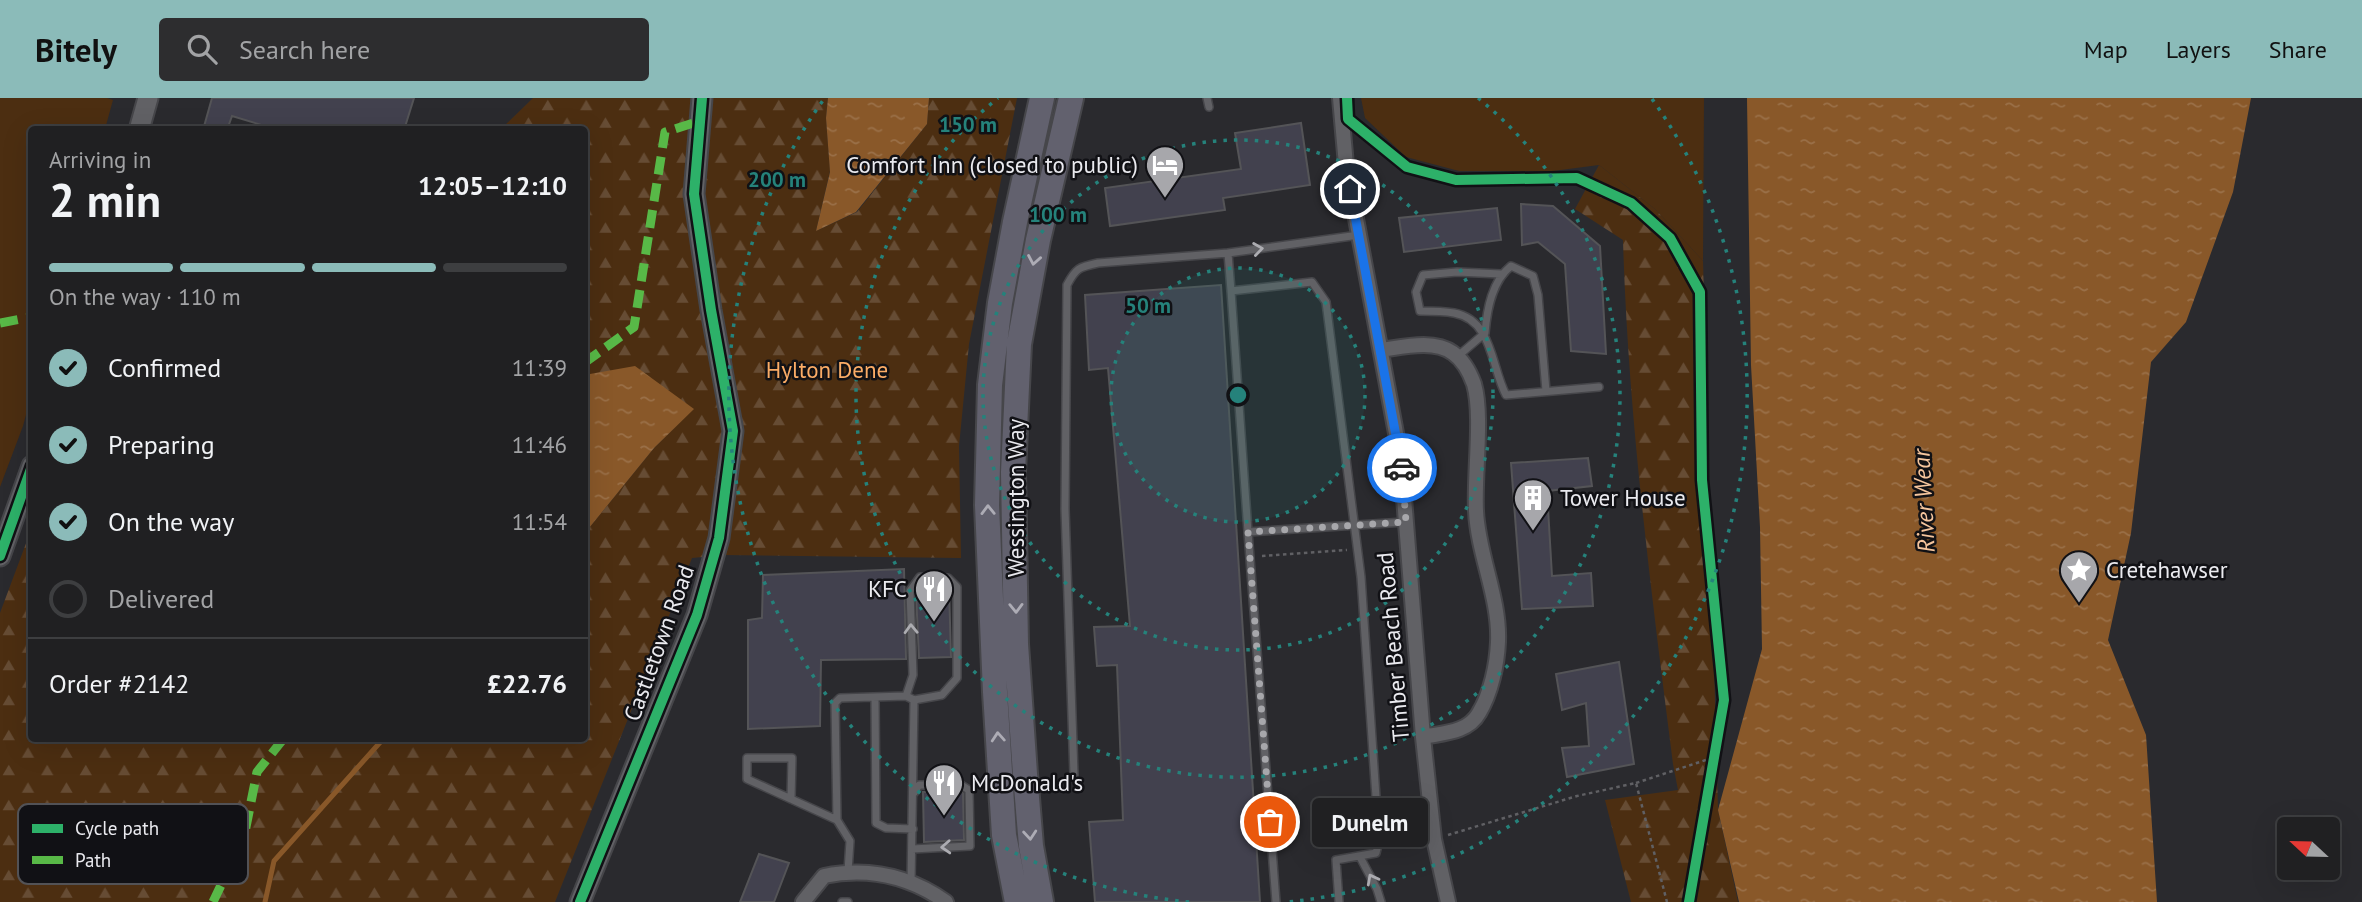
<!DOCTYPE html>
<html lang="en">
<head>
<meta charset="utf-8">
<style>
	:root { --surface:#202022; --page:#2d2d2f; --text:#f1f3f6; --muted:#a2a3a5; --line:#3d3e40; --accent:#8bbbb9 }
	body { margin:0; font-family:"PT Sans",sans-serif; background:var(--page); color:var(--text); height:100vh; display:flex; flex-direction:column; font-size:26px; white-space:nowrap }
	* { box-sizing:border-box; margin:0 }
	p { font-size:23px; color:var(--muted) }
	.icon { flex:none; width:38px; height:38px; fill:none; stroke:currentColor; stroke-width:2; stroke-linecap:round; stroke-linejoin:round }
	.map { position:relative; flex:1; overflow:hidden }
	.side { position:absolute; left:28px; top:28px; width:560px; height:616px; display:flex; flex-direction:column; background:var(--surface); border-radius:7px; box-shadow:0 7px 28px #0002,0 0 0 2px var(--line) }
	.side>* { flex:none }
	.needle { width:46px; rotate:292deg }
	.fabs { position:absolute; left:2277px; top:719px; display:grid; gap:14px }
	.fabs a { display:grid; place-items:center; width:63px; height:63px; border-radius:7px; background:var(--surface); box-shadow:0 7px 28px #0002,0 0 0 2px var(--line); font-size:35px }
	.pin { position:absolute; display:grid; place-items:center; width:60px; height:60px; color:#fff; margin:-30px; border:4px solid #fff; border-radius:50%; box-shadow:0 2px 7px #0007 }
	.courier { position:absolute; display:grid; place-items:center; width:70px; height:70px; margin:-35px; border:5px solid #1a73e8; border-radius:50%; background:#fff; color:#222; box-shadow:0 2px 9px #0007 }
	.bubble { position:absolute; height:49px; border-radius:7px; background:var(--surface); box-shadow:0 7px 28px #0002,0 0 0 2px var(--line); font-size:23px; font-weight:700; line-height:49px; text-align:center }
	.summary em { font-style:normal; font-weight:700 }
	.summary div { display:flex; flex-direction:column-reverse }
	.summary { display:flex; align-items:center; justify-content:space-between; height:119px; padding:0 21px }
	h1 { font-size:46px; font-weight:700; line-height:52px }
	.bar { display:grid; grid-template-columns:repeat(4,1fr); gap:10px 7px; align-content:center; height:84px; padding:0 21px }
	.bar i { height:9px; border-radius:5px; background:var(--line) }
	.bar .current { background:var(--accent) }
	.bar p { grid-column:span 4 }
	.line { display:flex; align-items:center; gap:18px; padding:0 21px; border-top:2px solid var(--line) }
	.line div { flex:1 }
	ol { padding:0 21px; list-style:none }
	li { display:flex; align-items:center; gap:21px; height:77px }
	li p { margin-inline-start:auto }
	li .icon { padding:7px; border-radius:50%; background:var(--accent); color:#111; stroke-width:4 }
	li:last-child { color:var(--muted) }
	li i { width:38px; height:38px; border:4px solid var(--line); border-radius:50% }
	header { display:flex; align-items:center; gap:42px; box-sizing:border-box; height:98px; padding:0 35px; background:var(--accent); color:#111 }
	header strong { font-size:33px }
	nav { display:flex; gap:38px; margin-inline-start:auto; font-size:24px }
	.search { width:490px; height:63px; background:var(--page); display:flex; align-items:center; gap:18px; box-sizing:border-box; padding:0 24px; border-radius:7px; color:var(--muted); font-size:26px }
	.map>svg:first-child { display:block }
</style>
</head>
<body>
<header>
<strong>Bitely</strong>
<div class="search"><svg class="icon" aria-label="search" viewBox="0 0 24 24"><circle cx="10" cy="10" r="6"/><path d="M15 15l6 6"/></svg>Search here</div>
<nav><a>Map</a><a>Layers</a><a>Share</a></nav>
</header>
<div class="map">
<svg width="2362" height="804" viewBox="0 0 2362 804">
	<defs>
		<pattern id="forest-firs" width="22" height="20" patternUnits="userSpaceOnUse" patternTransform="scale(1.75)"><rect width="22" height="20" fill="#4c2e11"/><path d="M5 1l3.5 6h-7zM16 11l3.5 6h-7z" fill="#664c34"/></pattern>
		<pattern id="water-ripples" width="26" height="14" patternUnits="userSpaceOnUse" patternTransform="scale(1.75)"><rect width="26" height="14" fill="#895829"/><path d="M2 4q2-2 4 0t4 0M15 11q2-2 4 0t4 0" fill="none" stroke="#9a7048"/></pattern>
	</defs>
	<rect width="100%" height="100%" fill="#2a2a2e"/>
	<!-- grass -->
	<path fill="#4c2e11" d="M0,0H107L113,2L105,31L32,32L31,298L23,328L0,389Z
		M1361,0H1704L1703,163L1656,112L1599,67L1553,73H1459L1406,59L1365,20Z"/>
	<!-- forest -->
	<path fill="url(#forest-firs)" d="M533,0H828L826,20L830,73L816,133L857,114L927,26L929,0H1017L969,246L959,348L961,460L723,457L692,460L555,804H0V515L31,432L32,640H584L585,435L654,350L693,311L590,276L585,281L584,32L501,31Z
		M1599,67L1656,112L1703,163L1718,712L1738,804H1631L1605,702L1678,692L1673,666C1651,492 1628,317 1623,142L1575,111Z"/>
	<!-- water -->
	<path fill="url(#water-ripples)" d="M828,0H929L927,26L856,114L816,133L830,74L826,20Z
		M1747,0H2251L2233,94L2186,224L2151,264L2131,435L2108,542L2146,637L2157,804H1739L1718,712L1762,551L1760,429L1751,267Z
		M635,268L694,311L654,350L585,435V281L590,276Z"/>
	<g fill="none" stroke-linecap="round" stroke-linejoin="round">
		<!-- stream -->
		<path stroke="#895829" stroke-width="5" d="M265,804L274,763L384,640"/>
	</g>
	<!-- building -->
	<path fill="#42414e" stroke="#545457" stroke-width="2" d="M212,0H414L404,32H278L232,18L227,32H203Z
		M1301,25L1310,87L1223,100L1225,112L1110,128L1105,90L1241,71L1235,35Z
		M1521,106L1553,108L1600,148L1606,256L1571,253L1565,166L1538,144L1522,147Z
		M1497,110L1501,142L1404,154L1399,120Z
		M1221,187L1260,804H1095L1089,724L1123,722L1117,567L1097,568L1094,529L1130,528L1108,270L1089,272L1085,197Z
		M1588,360L1592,388L1547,393L1552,478L1591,475L1593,508L1522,511L1511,365Z
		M904,471L906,561L821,562L820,628L748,631V522L762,520L763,477Z
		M949,490L951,559L919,560L916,495L919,491Z
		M1619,564L1634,666L1567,679L1562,650L1589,648L1586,605L1562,612L1556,576Z
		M960,693L963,695L964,742L924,744L923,694Z
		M759,756L789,765L774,804H740Z"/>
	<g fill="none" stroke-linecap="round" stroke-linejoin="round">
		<!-- lane casing -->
		<g stroke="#46464a" stroke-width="10">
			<path id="lane" d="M1207,0L1209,9
				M1501,176L1457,174L1423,177L1416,194L1420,213C1431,213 1443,213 1454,215C1493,222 1491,269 1506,297L1599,289
				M1231,193L1228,155L1359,137
				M1458,258L1485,235C1487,211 1492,183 1511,168L1533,178L1538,197L1546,293
				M1248,434L1276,804
				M906,598L913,577L910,493L920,479L948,480L957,489V580L942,597L914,602
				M875,599L876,725L886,730L913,731
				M1074,677L1065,411L1067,187C1076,170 1079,169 1098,165L1228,155
				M791,701L792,660H747V681L837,722L850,743L848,773
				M837,722L835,605L840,600L906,598L914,602L911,785
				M912,751L970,748L969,692L961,687H919L914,695
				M1360,759L1377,791L1381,804
				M842,804H848
				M1339,804L1336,762L1376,755L1379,743L1361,479L1326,204L1312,184L1231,193L1248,434L1405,424"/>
		</g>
		<!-- street casing -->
		<g stroke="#46464a" stroke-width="18">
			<path id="street" d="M1340,0L1346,67L1401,362L1423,639L1434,741L1448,804
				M1381,252C1403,249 1434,241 1453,255C1463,262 1470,275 1474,286C1483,317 1474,377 1476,413C1478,457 1500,500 1498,544C1497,567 1491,595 1479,615C1468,635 1442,635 1423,639
				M803,804L824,778C868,769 909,778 946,804"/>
		</g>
		<!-- secondary casing -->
		<g stroke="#46464a" stroke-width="23">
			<path id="secondary" d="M139,32L148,0
				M0,458L32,368
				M580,804L697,517L719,440L733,333L711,212L694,96L702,0"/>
		</g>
		<!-- highway casing -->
		<g stroke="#46464a" stroke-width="28">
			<path id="highway" d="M1017,804L1004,737L995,594L987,407L990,287L1000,205L1015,124L1042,0
				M1041,804L1031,748L1025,676L1016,546L1013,374L1019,246L1038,142L1071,0"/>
		</g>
		<!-- path -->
		<path stroke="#606064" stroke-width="2.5" stroke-dasharray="3.5 3.5" stroke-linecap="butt" d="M1262,458L1347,452
			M1636,685L1715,659
			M1448,737L1577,698L1636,685L1667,804"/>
		<!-- lane -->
		<use href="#lane" stroke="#616165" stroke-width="7"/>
		<!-- street -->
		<use href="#street" stroke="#616165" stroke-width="14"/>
		<!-- secondary -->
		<use href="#secondary" stroke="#616165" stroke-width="19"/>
		<!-- highway -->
		<use href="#highway" stroke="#62616e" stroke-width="24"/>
		<!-- quiet -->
		<path stroke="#58b947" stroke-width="9" stroke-dasharray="18 9" stroke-linecap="butt" d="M0,225L32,219
			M584,265L634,229L665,34L700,23
			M213,804L244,739L257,674L284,640"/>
		<!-- cycleway casing -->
		<g stroke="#111115" stroke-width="15">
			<path id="cycleway" d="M1347,0L1348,21L1407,69L1456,82L1577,80L1631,105L1670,140L1700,194L1702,382L1724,602L1689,804
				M0,458L32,368
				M580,804L697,517L719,440L733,333L711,212L694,96L702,0"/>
		</g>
		<!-- cycleway -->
		<use href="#cycleway" stroke="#2db169" stroke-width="10"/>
	</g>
	<!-- one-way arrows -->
	<defs><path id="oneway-chevron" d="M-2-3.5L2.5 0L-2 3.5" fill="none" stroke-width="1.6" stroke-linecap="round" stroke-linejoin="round" transform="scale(1.75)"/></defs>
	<g stroke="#acacb1">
		<use href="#oneway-chevron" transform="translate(1258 151) rotate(-8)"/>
		<use href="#oneway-chevron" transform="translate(911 531) rotate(-92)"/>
		<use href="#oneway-chevron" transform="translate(946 749) rotate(177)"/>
		<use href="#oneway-chevron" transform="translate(1372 781) rotate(-118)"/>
	</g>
	<g stroke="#adacb5">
		<use href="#oneway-chevron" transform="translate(1034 162) rotate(100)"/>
		<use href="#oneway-chevron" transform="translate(988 412) rotate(-91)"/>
		<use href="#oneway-chevron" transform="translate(1016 510) rotate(89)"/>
		<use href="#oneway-chevron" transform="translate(998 639) rotate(-94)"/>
		<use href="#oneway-chevron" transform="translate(1030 737) rotate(85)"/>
	</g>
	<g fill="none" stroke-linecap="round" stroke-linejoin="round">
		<!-- done -->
		<path stroke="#a7a7ab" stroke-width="7" stroke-dasharray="0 12.6" d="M1270,724L1248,434L1406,424L1402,370"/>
		<!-- route -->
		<path stroke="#1a73e8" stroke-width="9" d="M1350,91L1402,370"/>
	</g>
	<!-- distance rings -->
	<circle cx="1238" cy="297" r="127" fill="#25827b" fill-opacity=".12"/>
	<g fill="none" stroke="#25827b" stroke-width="3.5" stroke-dasharray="3.5 7">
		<circle cx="1238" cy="297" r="127"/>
		<circle cx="1238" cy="297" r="255"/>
		<path d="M1478 0A382 382 0 1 1 998 0"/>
		<path d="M1189 804A509 509 0 0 1 824 1M1652 1A509 509 0 0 1 1287 804"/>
	</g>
	<!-- icons -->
	<defs>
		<g id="hotel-pin" transform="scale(2.0125)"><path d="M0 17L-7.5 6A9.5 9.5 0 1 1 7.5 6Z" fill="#a7a7ab" stroke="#111115"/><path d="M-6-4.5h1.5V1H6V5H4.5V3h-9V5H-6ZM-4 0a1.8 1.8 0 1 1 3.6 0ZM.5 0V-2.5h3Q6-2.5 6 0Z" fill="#fff"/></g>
		<g id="building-pin" transform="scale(2.0125)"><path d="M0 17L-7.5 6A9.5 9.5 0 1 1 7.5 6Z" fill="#a7a7ab" stroke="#111115"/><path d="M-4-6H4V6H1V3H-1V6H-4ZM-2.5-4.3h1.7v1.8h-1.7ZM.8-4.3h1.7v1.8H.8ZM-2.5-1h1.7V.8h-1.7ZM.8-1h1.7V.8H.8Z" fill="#fff"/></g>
		<g id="sight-pin" transform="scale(2.0125)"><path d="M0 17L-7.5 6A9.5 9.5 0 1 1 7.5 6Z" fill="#a7a7ab" stroke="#111115"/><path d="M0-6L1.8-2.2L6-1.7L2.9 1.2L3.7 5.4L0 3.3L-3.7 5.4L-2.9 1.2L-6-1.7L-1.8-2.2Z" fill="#fff"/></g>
		<g id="restaurant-pin" transform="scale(2.0125)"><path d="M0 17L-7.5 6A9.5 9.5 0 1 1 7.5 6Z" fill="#a7a7ab" stroke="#111115"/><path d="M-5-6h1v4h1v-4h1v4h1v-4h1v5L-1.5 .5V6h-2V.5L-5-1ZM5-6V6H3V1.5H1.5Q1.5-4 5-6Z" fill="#fff"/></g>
	</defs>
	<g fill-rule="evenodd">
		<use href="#hotel-pin" x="1165" y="67"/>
		<use href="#building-pin" x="1533" y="400"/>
		<use href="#sight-pin" x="2079" y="472"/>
		<use href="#restaurant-pin" x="934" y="491"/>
		<use href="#restaurant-pin" x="944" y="685"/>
	</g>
	<g text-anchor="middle" stroke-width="5" stroke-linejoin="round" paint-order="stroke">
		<!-- poi labels -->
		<g font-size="23" fill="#eaeaef" stroke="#111115" text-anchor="start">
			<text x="1138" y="75" text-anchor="end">Comfort Inn (closed to public)</text>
			<text x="1560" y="408">Tower House</text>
			<text x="2106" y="480">Cretehawser</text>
			<text x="907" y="499" text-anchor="end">KFC</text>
			<text x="971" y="693">McDonald's</text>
		</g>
		<!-- park labels -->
		<g font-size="23" fill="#fbac66" stroke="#111115">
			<text x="827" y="280">Hylton Dene</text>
		</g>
		<!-- street labels -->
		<g font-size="23" fill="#eaeaef" stroke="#111115">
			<text transform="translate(1016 400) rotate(-90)" y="8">Wessington Way</text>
			<text transform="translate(659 545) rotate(-70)" y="8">Castletown Road</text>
			<text transform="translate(1393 549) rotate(-95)" y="8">Timber Beach Road</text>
		</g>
		<!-- water labels -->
		<g font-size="24" font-style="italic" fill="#f5c59d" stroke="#111115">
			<text transform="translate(1924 403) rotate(-93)" y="8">River Wear</text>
		</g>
	</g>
	<!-- legend -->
	<rect x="18" y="706" width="230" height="80" rx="10" fill="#111115" stroke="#525256" stroke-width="2"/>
	<rect x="32" y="726" width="31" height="9" fill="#2db169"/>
	<rect x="32" y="758" width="31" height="8" fill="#58b947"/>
	<g font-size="19" fill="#eaeaef">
		<text x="75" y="737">Cycle path</text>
		<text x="75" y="769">Path</text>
	</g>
	<circle cx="1238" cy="297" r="10" fill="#25827b" stroke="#111115" stroke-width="3.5"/>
	<g font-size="21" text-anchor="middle" font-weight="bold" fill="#25827b" stroke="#111115" stroke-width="5" stroke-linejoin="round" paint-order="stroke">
		<text x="968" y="34">150 m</text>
		<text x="777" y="89">200 m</text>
		<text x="1058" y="124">100 m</text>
		<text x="1148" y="215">50 m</text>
	</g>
</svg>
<div class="fabs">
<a><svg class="needle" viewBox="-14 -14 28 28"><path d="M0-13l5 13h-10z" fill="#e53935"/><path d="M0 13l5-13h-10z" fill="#a2a3a5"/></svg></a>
</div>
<div class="pin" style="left:1270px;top:724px;background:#ea580c"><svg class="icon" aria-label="bag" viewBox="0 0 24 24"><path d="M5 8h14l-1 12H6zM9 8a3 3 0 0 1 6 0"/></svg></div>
<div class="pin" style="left:1350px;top:91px;background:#1f2937"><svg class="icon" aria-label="home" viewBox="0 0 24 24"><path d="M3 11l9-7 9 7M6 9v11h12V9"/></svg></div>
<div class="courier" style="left:1402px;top:370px"><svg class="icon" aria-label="car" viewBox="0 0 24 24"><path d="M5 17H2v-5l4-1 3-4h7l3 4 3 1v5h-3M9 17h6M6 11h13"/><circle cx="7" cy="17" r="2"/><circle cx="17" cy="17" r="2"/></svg></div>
<div class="bubble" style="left:1312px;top:700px;width:116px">Dunelm</div>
<section class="side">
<div class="summary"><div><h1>2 min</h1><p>Arriving in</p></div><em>12:05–12:10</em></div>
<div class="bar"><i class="current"></i><i class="current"></i><i class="current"></i><i></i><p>On the way · 110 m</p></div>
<ol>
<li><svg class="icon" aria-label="check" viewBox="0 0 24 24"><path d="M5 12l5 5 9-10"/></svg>Confirmed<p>11:39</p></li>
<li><svg class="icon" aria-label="check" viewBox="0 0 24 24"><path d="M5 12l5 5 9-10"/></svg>Preparing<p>11:46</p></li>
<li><svg class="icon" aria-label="check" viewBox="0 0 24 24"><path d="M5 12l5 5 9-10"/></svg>On the way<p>11:54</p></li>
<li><i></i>Delivered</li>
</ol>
<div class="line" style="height:91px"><div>Order #2142</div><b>£22.76</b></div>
</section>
</div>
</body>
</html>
